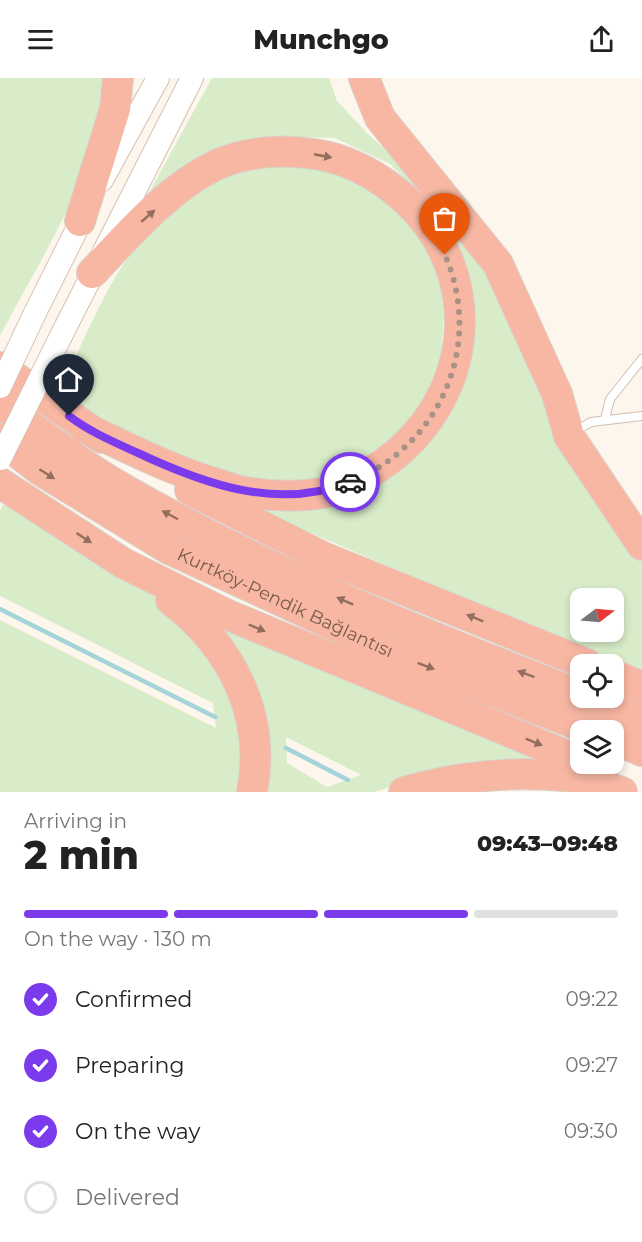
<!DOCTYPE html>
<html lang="en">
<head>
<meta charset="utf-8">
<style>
	:root { --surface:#fff; --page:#f2f2f2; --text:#222; --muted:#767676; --line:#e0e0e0; --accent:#7c3aed }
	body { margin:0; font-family:Montserrat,sans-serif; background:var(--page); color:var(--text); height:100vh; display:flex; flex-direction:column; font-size:22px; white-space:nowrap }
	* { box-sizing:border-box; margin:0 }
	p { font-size:20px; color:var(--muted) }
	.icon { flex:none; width:33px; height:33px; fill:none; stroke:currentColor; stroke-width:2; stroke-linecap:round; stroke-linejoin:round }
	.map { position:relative; height:714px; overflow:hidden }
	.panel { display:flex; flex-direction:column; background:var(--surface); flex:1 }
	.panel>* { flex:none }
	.needle { width:39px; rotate:74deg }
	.tools { position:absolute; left:570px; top:510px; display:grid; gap:12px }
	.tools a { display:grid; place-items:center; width:54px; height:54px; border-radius:12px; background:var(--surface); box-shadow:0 3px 9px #0003; font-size:30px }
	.pin { position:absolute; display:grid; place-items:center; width:51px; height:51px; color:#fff; margin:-62px -26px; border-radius:50% 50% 50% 0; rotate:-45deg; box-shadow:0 0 6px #0007 }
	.pin .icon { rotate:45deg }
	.courier { position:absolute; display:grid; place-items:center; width:60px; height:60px; margin:-30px; border:4px solid #7c3aed; border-radius:50%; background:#fff; color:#222; box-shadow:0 2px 8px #0007 }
	.overview em { font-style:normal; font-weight:800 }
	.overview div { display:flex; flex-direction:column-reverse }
	.overview { display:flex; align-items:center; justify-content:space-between; height:102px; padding:0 24px }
	h1 { font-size:39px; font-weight:800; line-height:45px }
	.bar { display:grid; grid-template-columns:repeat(4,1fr); gap:9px 6px; align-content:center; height:72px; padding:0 24px }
	.bar i { height:8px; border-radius:4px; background:var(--line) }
	.bar .current { background:var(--accent) }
	.bar p { grid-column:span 4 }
	ol { padding:0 24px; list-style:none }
	li { display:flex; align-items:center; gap:18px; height:66px }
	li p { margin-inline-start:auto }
	li .icon { padding:6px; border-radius:50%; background:var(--accent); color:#fff; stroke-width:4 }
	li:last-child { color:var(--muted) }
	li i { width:33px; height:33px; border:3px solid var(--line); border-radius:50% }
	header { display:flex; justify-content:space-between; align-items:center; height:78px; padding:0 24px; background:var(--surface); font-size:27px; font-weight:800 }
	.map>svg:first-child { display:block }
</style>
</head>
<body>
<header><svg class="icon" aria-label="menu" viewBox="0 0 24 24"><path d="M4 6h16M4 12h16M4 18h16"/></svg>Munchgo<svg class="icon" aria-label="share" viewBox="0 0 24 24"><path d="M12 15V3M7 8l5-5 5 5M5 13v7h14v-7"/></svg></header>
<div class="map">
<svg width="642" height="714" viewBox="0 0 642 714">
	<rect width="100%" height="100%" fill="#fdf6ec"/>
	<!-- green -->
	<path fill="#d8ecc9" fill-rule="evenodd" d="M0,0H104C103,88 40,181 0,258Z
		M212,0H329L337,23L367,55L414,97L493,203L564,368L642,482V598L242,425L337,424L462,306L474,270L472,231L453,168L433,130L390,86L335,60L294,59L257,63L147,118ZM580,520H614V554H580Z
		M265,86L342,92L380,114L410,144L439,193L444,237L440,290L424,325L400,359L325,405H255L181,383L58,318C92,246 120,163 189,117C212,102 239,93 265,86Z
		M6,420L178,534L241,618L243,714H0V542L216,650L213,625L0,518V433Z
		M198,534L578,691L422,698L375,714H263ZM286,659L361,697L327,709L287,685Z"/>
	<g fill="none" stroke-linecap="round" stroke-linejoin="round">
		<!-- stream -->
		<path stroke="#a5d3da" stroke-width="4.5" d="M0,531L215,639
			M286,670L348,702"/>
		<!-- lane casing -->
		<g stroke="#d1beb0" stroke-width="10">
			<path id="lane" d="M605,341L610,321L642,281
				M574,354L591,344L642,338"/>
		</g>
		<!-- secondary casing -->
		<g stroke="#d6c0b0" stroke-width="24">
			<path id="secondary" d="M102,102L158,0
				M34,237L87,131
				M61,258L192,0"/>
		</g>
		<!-- highway casing -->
		<g stroke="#dad1cd" stroke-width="32">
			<g id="highway">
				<path d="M364,0L380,40L498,186L557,316L569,358L642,467"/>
				<path d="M80,143L115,31L118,0"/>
				<path d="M0,289L102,360"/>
				<path d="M0,325C41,356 83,388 127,413C272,496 426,557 580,617"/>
				<path d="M85,350C129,370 172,393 218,406C229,410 241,414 252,415C275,418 304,419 327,414C346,409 364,398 380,388C473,325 489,200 406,122C379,98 350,81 314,76C280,71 248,73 216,87C167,111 129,156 92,195"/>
				<path id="s1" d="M0,361L40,392L169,471L389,573L591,652"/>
				<path d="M0,405L123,485L228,537L580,683"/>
				<path d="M190,412L323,479L587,586"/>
				<path d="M171,522C231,568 267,637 252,714"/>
				<path d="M614,597L642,609"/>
				<path d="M587,620L642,641"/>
				<path d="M614,661L642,673"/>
				<path d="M404,714C459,698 515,692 573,699C589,701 606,709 622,714"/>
			</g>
		</g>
		<!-- lane -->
		<use href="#lane" stroke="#fff" stroke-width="8"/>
		<!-- secondary -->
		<use href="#secondary" stroke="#fff" stroke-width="22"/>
		<!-- highway -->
		<use href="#highway" stroke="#f7b7a3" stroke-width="30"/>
		<!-- secondary-bridge casing -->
		<g stroke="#d6c0b0" stroke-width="24" stroke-linecap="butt">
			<path id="secondary-bridge" d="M0,309L34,237
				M0,381L61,258"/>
		</g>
		<!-- secondary-bridge -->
		<use href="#secondary-bridge" stroke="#fff" stroke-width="22"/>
	</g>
	<!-- one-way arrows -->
	<defs><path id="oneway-solid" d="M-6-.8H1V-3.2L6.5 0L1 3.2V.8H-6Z" transform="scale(1.5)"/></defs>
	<g fill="#936e5e">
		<use href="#oneway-solid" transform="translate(323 78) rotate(11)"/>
		<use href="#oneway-solid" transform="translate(148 138) rotate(-41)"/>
		<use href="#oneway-solid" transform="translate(47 396) rotate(32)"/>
		<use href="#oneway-solid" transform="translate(170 437) rotate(-152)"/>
		<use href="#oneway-solid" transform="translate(84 460) rotate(33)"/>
		<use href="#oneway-solid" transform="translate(345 523) rotate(-156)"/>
		<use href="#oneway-solid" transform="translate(475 540) rotate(-158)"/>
		<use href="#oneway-solid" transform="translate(257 550) rotate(23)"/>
		<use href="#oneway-solid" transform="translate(426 588) rotate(21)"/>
		<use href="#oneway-solid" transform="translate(526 596) rotate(-159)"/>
		<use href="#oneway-solid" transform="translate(534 664) rotate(22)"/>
	</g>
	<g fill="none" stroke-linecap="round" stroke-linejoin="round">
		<!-- done -->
		<path stroke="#a89285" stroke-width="6" stroke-dasharray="0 10.8" d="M350,404C441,367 484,267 445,177"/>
		<!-- route -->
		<path stroke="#7c3aed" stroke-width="8" d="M69,338C90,354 114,364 138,375C204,406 278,433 350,404"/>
	</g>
	<g text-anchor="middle" stroke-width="5" stroke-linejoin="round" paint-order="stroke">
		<!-- street labels -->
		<g font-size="18" fill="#7a5c4d" stroke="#fffaf3">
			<text dy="6" stroke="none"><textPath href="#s1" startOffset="330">Kurtköy-Pendik Bağlantısı</textPath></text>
		</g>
	</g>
</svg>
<div class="tools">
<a><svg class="needle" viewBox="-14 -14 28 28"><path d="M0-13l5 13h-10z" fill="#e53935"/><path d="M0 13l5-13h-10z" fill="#767676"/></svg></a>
<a><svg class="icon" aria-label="locate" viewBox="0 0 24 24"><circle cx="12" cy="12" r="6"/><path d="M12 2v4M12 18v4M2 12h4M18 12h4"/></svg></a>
<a><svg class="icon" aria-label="layers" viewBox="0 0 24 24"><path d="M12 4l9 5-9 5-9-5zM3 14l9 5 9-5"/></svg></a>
</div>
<div class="pin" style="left:445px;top:177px;background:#ea580c"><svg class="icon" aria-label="bag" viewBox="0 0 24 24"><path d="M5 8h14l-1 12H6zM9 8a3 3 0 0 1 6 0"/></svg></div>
<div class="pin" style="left:69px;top:338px;background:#1f2937"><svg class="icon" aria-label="home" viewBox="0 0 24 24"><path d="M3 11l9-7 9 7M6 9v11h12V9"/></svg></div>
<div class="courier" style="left:350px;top:404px"><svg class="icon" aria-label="car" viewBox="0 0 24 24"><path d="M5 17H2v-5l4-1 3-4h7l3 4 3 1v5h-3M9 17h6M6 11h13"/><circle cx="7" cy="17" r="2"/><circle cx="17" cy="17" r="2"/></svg></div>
</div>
<section class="panel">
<div class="overview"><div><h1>2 min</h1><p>Arriving in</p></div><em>09:43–09:48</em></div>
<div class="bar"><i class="current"></i><i class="current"></i><i class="current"></i><i></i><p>On the way · 130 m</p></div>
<ol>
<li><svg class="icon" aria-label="check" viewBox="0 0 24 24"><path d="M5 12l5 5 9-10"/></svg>Confirmed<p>09:22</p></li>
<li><svg class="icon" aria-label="check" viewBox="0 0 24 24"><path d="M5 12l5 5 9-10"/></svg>Preparing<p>09:27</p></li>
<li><svg class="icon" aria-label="check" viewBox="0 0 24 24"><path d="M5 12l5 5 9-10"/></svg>On the way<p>09:30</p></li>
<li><i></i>Delivered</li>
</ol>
</section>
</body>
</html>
